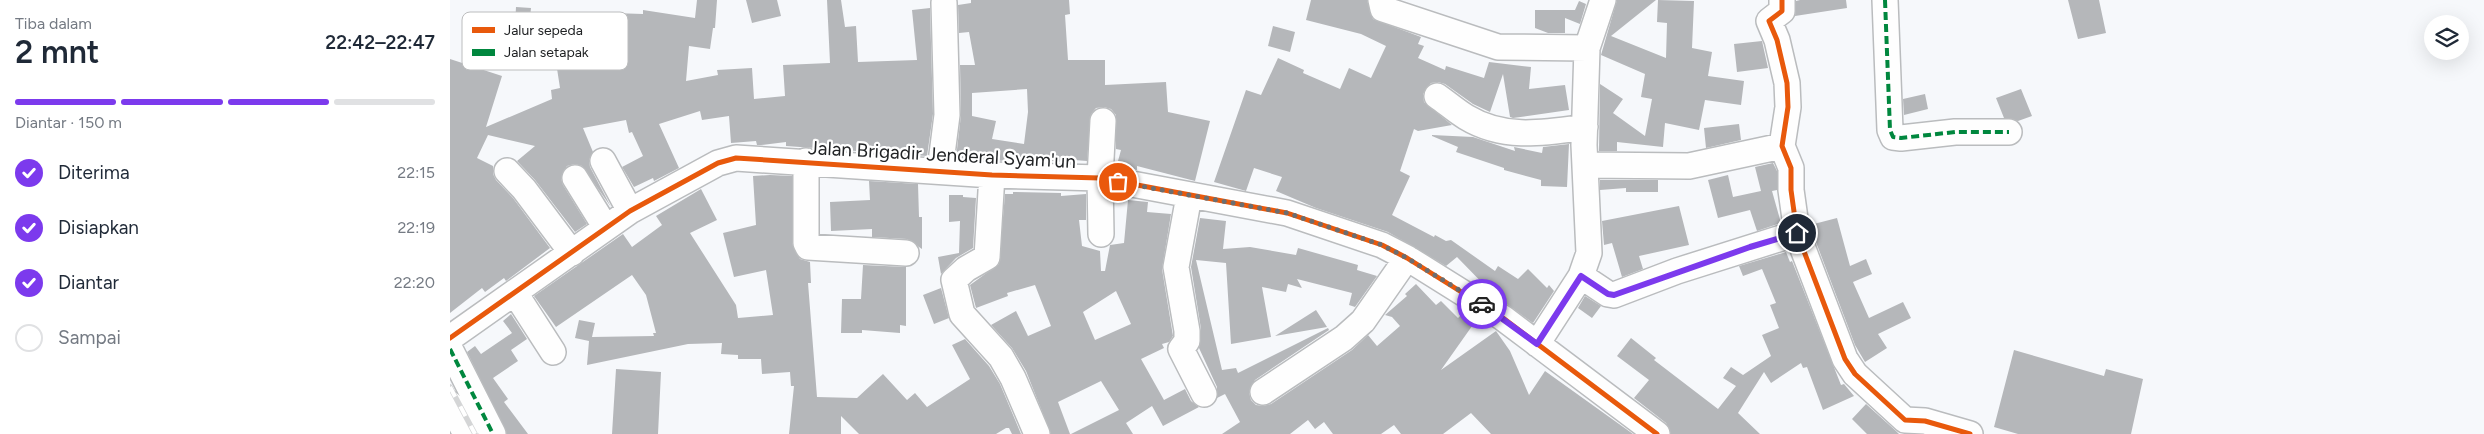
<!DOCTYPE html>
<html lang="id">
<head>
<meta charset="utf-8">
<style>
	:root { --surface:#fff; --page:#f2f2f3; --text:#1f2937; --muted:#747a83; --line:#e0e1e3; --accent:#7c3aed }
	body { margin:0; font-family:Figtree,sans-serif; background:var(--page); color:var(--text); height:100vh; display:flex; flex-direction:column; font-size:19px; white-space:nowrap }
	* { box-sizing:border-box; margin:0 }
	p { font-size:16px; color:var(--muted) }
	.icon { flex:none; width:28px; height:28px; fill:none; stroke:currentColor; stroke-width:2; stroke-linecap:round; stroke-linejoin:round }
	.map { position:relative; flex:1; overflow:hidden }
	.details { display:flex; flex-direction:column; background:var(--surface); width:450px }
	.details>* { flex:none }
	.controls { position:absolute; left:1974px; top:15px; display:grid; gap:10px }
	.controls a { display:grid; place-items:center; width:45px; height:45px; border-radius:50%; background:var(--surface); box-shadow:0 5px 20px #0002; font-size:25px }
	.pin { position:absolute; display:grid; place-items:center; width:42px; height:42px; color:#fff; margin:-21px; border:2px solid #fff; border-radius:50%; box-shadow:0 1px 5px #0007 }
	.courier { position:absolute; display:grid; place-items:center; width:50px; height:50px; margin:-25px; border:4px solid #7c3aed; border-radius:50%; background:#fff; color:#222; box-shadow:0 1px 6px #0007 }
	.headline em { font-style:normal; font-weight:600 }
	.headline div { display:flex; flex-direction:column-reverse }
	.headline { display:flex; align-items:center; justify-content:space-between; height:85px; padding:0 15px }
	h1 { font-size:32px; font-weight:600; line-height:38px }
	.bar { display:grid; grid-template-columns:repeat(4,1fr); gap:8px 5px; align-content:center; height:60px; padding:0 15px }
	.bar i { height:6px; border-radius:4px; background:var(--line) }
	.bar .on { background:var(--accent) }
	.bar p { grid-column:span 4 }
	ol { padding:0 15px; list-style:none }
	li { display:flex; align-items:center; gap:15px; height:55px }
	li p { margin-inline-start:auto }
	li .icon { padding:5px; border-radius:50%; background:var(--accent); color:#fff; stroke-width:4 }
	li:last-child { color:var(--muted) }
	li i { width:28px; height:28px; border:2px solid var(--line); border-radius:50% }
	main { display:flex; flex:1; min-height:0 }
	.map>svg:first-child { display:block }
</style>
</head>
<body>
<main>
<section class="details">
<div class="headline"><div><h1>2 mnt</h1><p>Tiba dalam</p></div><em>22:42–22:47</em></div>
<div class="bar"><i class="on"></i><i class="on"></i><i class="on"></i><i></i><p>Diantar · 150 m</p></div>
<ol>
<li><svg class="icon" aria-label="check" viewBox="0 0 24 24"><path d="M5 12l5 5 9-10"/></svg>Diterima<p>22:15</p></li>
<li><svg class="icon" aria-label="check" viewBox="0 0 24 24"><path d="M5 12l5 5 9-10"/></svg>Disiapkan<p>22:19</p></li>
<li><svg class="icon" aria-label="check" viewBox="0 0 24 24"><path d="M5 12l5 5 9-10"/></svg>Diantar<p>22:20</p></li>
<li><i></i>Sampai</li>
</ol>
</section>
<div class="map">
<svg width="2034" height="434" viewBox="0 0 2034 434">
	<rect width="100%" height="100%" fill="#f6f8fb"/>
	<!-- building -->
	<path fill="#b5b7ba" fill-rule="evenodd" d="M247,0H267L265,28H263L260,49L239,46L236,81L268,75L267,70L302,68L304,99L335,96L333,65L380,63L377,0H391L395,27L406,26L408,62L467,60L462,10L480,8L483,114L477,156L336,146V142L311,145H307L306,141L281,143L279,116L252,120L250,111L209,124L229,168L204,181L203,178L184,187L172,167L193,156L182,132L179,133L176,120L133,128L143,152L139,160L140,167L161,207L132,166L125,164L117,166L111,178L113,185L137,224L125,232L85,180L67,161L85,146L38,135L27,158L43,166V174L46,180L63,198L100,248L56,281L54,278L35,292L32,288L0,313V59L52,76L36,127L102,99L101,90L110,88L106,62L127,59L122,25L163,20V13L193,14V10L245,18Z
		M296,0H327L331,16L302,23Z
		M521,0H619L620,14L615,15L618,60H655V85L716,82L718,112L760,121L745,181L687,166V170L674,168V162L668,161L671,150L666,149V115L661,109L654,107L646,108L641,114L637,161L624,160V163L556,157V161L506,158L511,115L510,65H525L519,32L509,33L508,5L521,3ZM577,89L578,112L574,144L542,139L546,121L522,116V93Z
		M861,0H917L923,19L971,37L968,44L974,46L968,58L995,70L996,66L1034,78L1039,62L1081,67L1079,89L1115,85L1119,110L1063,118L1060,117L1053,74L1040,112L1023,104L995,84L988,82L981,83L973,94L974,102L1002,125L968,131L964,129L950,171L960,176L942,215L984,237L985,235L996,241L1001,240L1045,271L1048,266L1068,279L1078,269L1097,288L1099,285L1104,291L1083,323L1044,295L1007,257L996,266L938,232L866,208L826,191L832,177L804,168L796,191L764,182L796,90L811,95L828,58L854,70L853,73L890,89L899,68L921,78L936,46L911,34L856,20Z
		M1167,0H1206L1161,36L1216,58L1217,23L1207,22L1208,0L1244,1L1242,48L1262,52L1258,76L1294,81L1291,105L1255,100L1249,130L1215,123L1213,147L1167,142V151H1149L1150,84L1173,99L1163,113L1195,136L1202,99L1191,97L1195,74L1151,55Z
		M1350,0H1396L1397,8L1345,16L1346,1Z
		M1618,0H1649L1656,33L1628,39Z
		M1129,1L1136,4L1130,24L1115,18V33H1098L1085,28V10H1125Z
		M66,7L81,8L79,27L65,25Z
		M823,26L845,32L840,52L818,46Z
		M1312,41L1318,68L1287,72L1284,44Z
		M1571,89L1582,116L1568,121L1554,118L1546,98Z
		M1475,94L1478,109L1454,115L1453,99Z
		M1289,124L1291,140L1256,148L1254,128Z
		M982,135L1023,137L1065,151L1064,147L1092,153L1093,147L1119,144L1117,187L1091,186V180L1054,170V168L1006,152L1008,147L982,136Z
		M1323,163L1327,171V190L1322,191L1331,223L1307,231L1300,210L1268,218L1258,180L1278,175L1283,197L1311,191L1305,167Z
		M320,175L342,176V243L350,259L360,262L361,283H358L367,397L407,398L433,374L457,400L465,393L477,407L520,379L502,345L515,339L539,366L550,384L571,434H562L559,428H556L546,434H409L391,416V434H339L344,386H341L340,372L312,374L311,359H288V355L271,354L272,343L238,344L137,365L139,341L125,338L129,320L145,323L142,337L204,336L203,333H206L196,295L182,275L106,327L84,296L173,234L182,247L212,225L206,216L251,189L267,220L240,233L286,305L288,318L323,315L316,270L284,277L273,233L306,225L303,176Z
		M1150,180H1208V192H1176V188L1150,190Z
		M419,181L468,184L469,217H472V249L457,239L422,237V229L381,231L380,202L420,200Z
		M563,192L611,193V196L636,194V220H629L632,246L650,251L651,271H655L660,245L674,243L678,200L698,202L697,212L721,214L712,269L723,336L719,342L712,344L714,348L691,359L714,400L735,389L741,401L749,407L713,426L702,406L676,423L683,434H621L669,410L651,381L608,402L620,434H601L576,371L562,348L541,325L566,311L578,336L601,326L585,285L557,293L558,296L526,308L520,285L549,264L555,194H563ZM666,291L681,324L645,340L633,312Z
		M499,195H513V197L526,198L523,248L506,258L491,274L488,257L509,253L510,221L499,222Z
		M1229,206L1239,245L1189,256L1193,269L1172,277L1162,243L1154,245L1152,221Z
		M750,218L776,221L773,249L800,247L846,255L848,248L908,265L907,270L927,276L905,307L899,305L902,293L847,279L852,288L838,284L836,292L812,287L821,337L781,344L776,263L746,260L772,370L786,368L788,373L878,328L879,330L805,380L799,392L801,400L806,405L813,406L821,404L902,350L918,335L927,346L950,326L942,317L935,315L957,296L955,294L966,284L986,305L991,301L1008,318L1015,311L1027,319L991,370L1046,331L1060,351L1079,395L1095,371L1183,434H1041L1021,413L993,434H951L944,425L931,434H883L874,422L865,429L858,420L840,434H772L790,422L775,394L767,398V387L749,348L751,329L741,267Z
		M1387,218L1400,266L1416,259L1422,274L1403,282L1419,318L1453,302L1461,318L1428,334L1437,348L1415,362L1405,345L1361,229L1360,225Z
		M1336,252L1340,262L1342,261L1391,385L1394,384L1404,396L1373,410L1357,367L1353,368L1351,363L1321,383L1314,372L1288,413L1310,434H1221L1216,423L1184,398L1199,380L1167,356L1181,338L1206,358L1204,360L1268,409L1286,386L1273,378L1281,367L1293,375L1321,356L1312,335L1329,328L1320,305L1326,303L1312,269L1293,276L1289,266Z
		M413,265L456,267V326L450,325V333L412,330V333H391L392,299H411Z
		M491,288L499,318L484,324L473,295Z
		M1135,296L1151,306L1142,318L1128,308Z
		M866,310L877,327L825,336Z
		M61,314L77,339L61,350L68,361L43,378L58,399L54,402L78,434H57L17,352L25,346L31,354L62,333L53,321Z
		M1564,350L1654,376L1656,369L1693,379L1681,434H1568L1544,427Z
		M166,369L211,372L208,434H162Z
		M1416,404L1446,431L1449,434H1417L1402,419Z"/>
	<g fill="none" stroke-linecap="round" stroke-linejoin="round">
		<!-- minor casing -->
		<g stroke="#babcbe" stroke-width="28">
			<path id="minor" d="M931,0L933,9L1048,47L1137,48
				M1332,0V11L1319,21L1327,40L1337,83L1338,107L1332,146L1341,168V190L1347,233L1395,359L1405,374L1455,420L1475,421L1520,434
				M1435,0L1440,130L1443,137L1451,138L1505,132H1559
				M987,96C997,103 1006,111 1016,117C1054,140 1093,133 1135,127
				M153,161L180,211
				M356,161V243L358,247L456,253
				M1135,165L1239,166L1332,146
				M490,170L497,115L494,3
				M57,171L74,189L122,253
				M542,175L537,257L516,269L504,280L512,314L551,357L563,378L587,434
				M125,178L156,228
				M739,196L726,267L737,331V341L731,349L754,394
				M651,234L650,178L653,121
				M1131,276L1158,294L1164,295L1227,271L1347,233
				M65,293L103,352
				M0,338L180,211L268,163L286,158L542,175L650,178L837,213L932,245L957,258L1053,318L1207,434
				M1087,344L1131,276L1139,253L1134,145L1137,48L1153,0
				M0,349L43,434
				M813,392L894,338L913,321L957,258
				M0,404L16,434"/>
		</g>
		<!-- minor -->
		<use href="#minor" stroke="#fefefe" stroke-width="25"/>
		<!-- rail casing -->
		<g stroke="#d4d5d6" stroke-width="5.5">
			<path id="rail" d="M0,387L25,434"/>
		</g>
		<!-- rail -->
		<use href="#rail" stroke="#fff" stroke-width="4" stroke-dasharray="11" stroke-linecap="butt"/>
		<!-- quiet -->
		<path stroke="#00873e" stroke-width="4" stroke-dasharray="8 4" stroke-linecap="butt" d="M1435,0L1440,130L1443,137L1451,138L1505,132H1559
			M0,349L43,434"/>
		<!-- cycleway casing -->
		<g stroke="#fff" stroke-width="8">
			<path id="cycleway" d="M1332,0V11L1319,21L1327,40L1337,83L1338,107L1332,146L1341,168V190L1347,233L1395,359L1405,374L1455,420L1475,421L1520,434
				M0,338L180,211L268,163L286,158L542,175L650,178L837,213L932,245L957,258L1053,318L1207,434"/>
		</g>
		<!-- cycleway -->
		<use href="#cycleway" stroke="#e8590c" stroke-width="5"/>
	</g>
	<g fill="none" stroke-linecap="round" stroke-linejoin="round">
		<!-- done -->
		<path stroke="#6c6e70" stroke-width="5" stroke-dasharray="0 9" d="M668,182L837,213L932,245L957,258L1032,304"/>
		<!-- route -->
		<path stroke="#7c3aed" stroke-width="6" d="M1032,304L1087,344L1131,276L1158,294L1164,295L1300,247L1347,233"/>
	</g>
	<g text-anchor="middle" stroke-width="4.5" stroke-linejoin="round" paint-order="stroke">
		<!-- street labels -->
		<g font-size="19" fill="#212325" stroke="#fff">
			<text transform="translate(492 154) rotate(3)" y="7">Jalan Brigadir Jenderal Syam'un</text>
		</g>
	</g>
	<!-- legend -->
	<rect x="12" y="12" width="166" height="58" rx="8" fill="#fff" stroke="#bcbdbe" stroke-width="1"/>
	<rect x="22" y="27" width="23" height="6" fill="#e8590c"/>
	<rect x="22" y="49" width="23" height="7" fill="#00873e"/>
	<g font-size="14" fill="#212325">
		<text x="54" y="35">Jalur sepeda</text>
		<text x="54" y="57">Jalan setapak</text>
	</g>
</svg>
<div class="controls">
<a><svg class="icon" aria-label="layers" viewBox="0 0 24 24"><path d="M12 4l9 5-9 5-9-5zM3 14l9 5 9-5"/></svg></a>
</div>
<div class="pin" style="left:668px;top:182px;background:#ea580c"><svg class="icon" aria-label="bag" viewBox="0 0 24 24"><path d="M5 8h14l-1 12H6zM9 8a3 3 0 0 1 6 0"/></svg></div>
<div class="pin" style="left:1347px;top:233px;background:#1f2937"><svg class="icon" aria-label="home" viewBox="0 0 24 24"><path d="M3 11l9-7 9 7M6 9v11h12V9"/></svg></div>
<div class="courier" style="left:1032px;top:304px"><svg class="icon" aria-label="car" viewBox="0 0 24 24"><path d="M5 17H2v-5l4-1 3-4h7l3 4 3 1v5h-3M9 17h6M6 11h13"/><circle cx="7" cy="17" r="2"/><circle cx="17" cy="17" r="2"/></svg></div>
</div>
</main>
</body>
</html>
